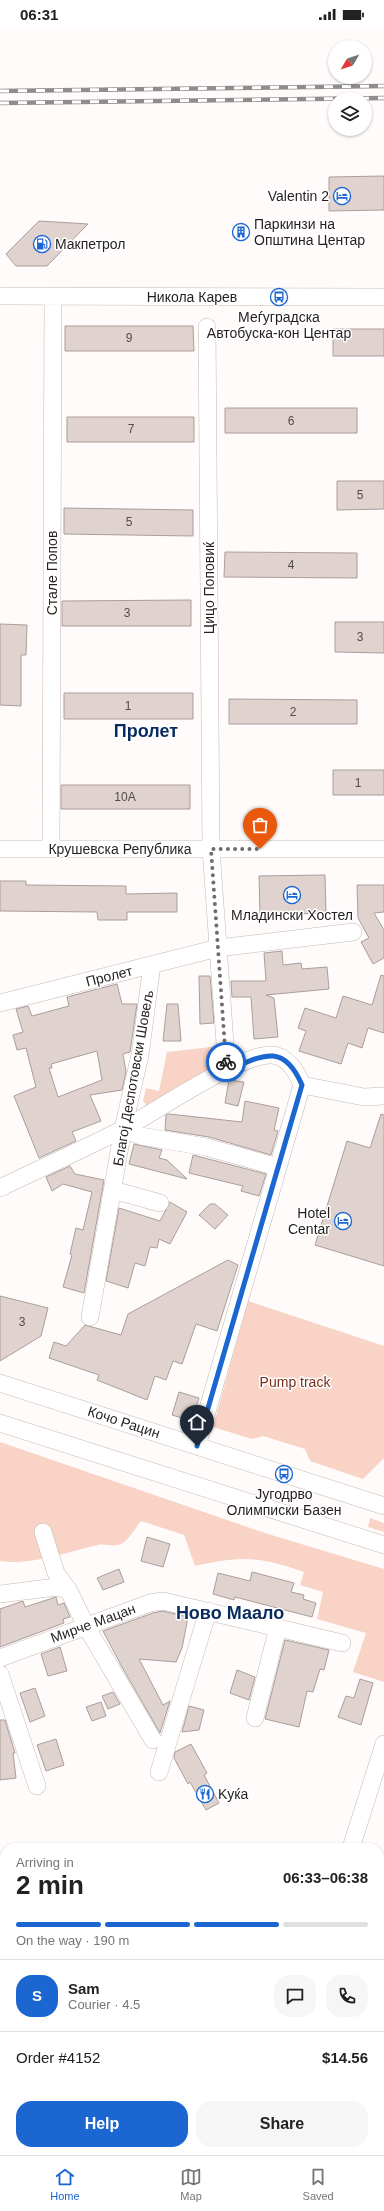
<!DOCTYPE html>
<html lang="en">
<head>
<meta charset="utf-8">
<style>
	:root { --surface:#fff; --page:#f6f6f6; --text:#222; --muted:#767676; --line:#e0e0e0; --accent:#1b66d1 }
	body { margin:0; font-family:Arial,sans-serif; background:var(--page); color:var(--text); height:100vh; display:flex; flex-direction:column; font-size:15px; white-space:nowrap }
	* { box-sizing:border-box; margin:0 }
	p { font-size:13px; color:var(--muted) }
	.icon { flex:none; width:22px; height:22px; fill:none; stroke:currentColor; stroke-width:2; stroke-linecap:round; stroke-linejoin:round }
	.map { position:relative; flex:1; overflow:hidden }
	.sheet { position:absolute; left:0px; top:1815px; width:384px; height:312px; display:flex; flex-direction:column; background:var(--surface); border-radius:16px 16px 0 0; box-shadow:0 1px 3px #0004 }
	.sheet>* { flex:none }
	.needle { width:26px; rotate:231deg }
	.fabs { position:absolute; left:328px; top:12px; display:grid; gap:8px }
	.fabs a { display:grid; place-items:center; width:44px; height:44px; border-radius:50%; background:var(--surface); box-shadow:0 1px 3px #0004; font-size:20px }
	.pin { position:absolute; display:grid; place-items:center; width:34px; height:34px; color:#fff; margin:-41px -17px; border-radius:50% 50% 50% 0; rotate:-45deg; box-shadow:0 0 4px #0007 }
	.pin .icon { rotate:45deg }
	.courier { position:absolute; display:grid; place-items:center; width:40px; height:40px; margin:-20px; border:3px solid #1b66d1; border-radius:50%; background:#fff; color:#222; box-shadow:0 1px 5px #0007 }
	.summary em { font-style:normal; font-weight:600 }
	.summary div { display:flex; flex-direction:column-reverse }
	.summary { display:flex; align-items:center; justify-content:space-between; height:68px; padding:0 16px }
	h1 { font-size:26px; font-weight:600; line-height:30px }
	.bar { display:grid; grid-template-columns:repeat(4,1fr); gap:6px 4px; align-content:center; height:48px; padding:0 16px }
	.bar i { height:5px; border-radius:3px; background:var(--line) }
	.bar .active { background:var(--accent) }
	.bar p { grid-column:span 4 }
	.line { display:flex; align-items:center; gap:10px; padding:0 16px; border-top:1px solid var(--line) }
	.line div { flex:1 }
	.round { display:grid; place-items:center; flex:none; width:42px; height:42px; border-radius:16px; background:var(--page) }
	.cta { display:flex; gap:8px; margin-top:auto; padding:8px 16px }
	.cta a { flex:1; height:46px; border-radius:16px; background:var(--accent); color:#fff; font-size:16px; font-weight:600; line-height:46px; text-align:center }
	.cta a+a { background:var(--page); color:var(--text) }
	.status { display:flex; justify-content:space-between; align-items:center; height:28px; padding:0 20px; background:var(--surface); direction:ltr }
	.status svg { height:11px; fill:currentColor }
	.tab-bar { display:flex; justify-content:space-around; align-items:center; height:56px; border-top:1px solid var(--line); background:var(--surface); font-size:11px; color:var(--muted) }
	.tab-bar a { display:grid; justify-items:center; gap:2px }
	.tab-bar .active { color:var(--accent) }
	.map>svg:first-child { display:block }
</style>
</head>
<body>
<div class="status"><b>06:31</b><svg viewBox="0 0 49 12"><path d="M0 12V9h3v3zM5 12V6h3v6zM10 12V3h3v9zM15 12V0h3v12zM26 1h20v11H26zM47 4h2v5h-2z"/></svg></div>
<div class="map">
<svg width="384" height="2127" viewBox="0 0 384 2127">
	<rect width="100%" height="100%" fill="#fefbfa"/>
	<!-- green -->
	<path fill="#fad3c7" d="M220,1018L222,1040L148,1079L143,1073L146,1060L159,1063L167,1024Z
		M248,1273L384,1318V1430L363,1451L310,1433L305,1421L263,1408L252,1411L213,1399Z
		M0,1414L265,1505L384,1541V1654L353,1644L366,1605L317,1591L323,1564L300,1557L304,1544C258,1528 242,1528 195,1538L184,1507L141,1493C136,1499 130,1510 124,1514C115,1521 107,1515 97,1517C69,1524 28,1538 0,1533Z
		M370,1490L384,1495V1504L368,1499Z"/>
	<!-- building -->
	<path fill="#e0d2ce" stroke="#ab9e9a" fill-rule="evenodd" d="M384,148V182L329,183V149Z
		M39,193L88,196L47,238H16L6,226Z
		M65,298H193L194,323H65Z
		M333,301H384V328H333Z
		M225,380H357V405H225Z
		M67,389H194V414H67Z
		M337,453H384V481L337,482Z
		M64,480L193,482V508L64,506Z
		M225,524L357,525V550L224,549Z
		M191,572V598H62V573Z
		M335,594H384V625L335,624Z
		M0,596L27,597L26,627H21V678L0,677Z
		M64,665H193V691H64Z
		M229,671L357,672V696H229Z
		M333,742H384V767H333Z
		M61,757H190V781H61Z
		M325,847L326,885L260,887L259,848Z
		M0,853H26V857L126,858V866L177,865V884H127V892H98L97,884L0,883Z
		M357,857H384V884L374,885L384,902V930L373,936L361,914L369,910L358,890Z
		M282,923L283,937L301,935L302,941L327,939L329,961L266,967L274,970L278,1009L254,1011L251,969H232L231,953H266L264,925Z
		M381,947L384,948V1005L368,1000L362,1020L348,1015L341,1036L299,1023L306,1003L298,1000L305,980L336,990L343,968L372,977Z
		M199,948H210L214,995L200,996Z
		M117,956L122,976H137L130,1024L123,1026L126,1044L122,1062L90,1067L101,1093L72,1104L76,1113L39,1130L14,1068L36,1059L26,1020L17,1022L13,1007L23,1004L16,981L28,978L32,988L69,978L67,969ZM97,1023L102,1052L58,1069L49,1040H52L51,1036Z
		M167,976H178L181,1013H163Z
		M229,1052L244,1054L238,1078L225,1075Z
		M245,1073L279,1080L274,1102L278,1103L271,1127L209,1109L165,1102L166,1087L169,1086L242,1094Z
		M381,1086L384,1087V1238L315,1217L347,1113L370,1120Z
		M134,1116L162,1122L159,1130L167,1132L187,1151L129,1136Z
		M193,1127L266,1146L259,1168L241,1163L243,1158L189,1145Z
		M70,1138L75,1146L104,1152L84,1265L63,1259L72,1227L70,1226L76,1200L83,1202L92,1164L63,1156L52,1163L46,1149Z
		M170,1174L187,1184L170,1216L159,1211L157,1220L150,1219L145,1238L135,1235L128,1260L106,1253L119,1180L160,1193Z
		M210,1176H215L228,1187L215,1201L199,1187Z
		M228,1232L238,1237L217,1303L196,1296L182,1336L173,1333L166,1352L155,1348L147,1372L97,1352L99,1347L49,1330L54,1314L66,1318L85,1297L121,1307L128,1286Z
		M0,1268L48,1280L41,1308L0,1333Z
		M179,1364L199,1370L192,1393L172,1387Z
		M147,1509L170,1516L163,1539L141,1533Z
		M119,1541L124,1554L103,1562L97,1550Z
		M252,1544L294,1555L291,1564L304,1567L303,1571L316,1575L312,1589L235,1569L234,1572L213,1566L218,1545L250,1553Z
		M56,1569L58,1577L64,1575L70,1589L63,1591L64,1595L0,1619V1581L23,1573L25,1579Z
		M163,1583L188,1589L182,1620L176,1634L139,1631L163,1677L170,1673L160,1705L122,1639L103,1603L153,1585Z
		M285,1612L329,1622L324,1642L320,1641L313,1664L307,1663L299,1699L265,1691Z
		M60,1619L67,1643L48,1648L41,1626Z
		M237,1642L255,1649L249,1672L230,1665Z
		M360,1651L373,1655L361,1697L338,1689L346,1668L354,1670Z
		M35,1660L45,1688L30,1694L20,1665Z
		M113,1664L120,1676L108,1681L102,1668Z
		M101,1674L106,1688L92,1693L86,1679Z
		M189,1678L204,1682L199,1702L182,1704Z
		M0,1692H5L15,1725H13L16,1750L0,1752Z
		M56,1711L64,1737L46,1743L37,1717Z
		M191,1716L207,1745L204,1747L219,1775L206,1782L190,1754L188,1756L174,1730L175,1724Z"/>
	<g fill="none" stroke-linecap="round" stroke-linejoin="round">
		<!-- minor casing -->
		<g stroke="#c5b8b4" stroke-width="18">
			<path id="minor" d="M0,268L384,269
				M207,299L211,821L227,1043
				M51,820L53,269
				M0,821H384
				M0,975L218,920L353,904
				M123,1101L141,1108L206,1119L278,1139
				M0,1160C41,1140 82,1122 123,1101C155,1084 240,1026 271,1027C287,1027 297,1044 302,1057L364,1069L384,1068
				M113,1162L160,1175
				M90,1289L123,1101L140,1027L152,937
				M0,1355L384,1478
				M0,1395L384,1517
				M197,1418L302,1057
				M43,1504L56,1545L69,1563
				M0,1566L56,1559L69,1563L86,1598L153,1712
				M0,1630L150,1575L163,1573L342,1615
				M0,1646L37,1758
				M255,1690L278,1599
				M159,1744L208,1583
				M351,1820L384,1716
				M233,2122L247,2127
				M284,2122L287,2127
				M15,2127L31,2122"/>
		</g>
		<!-- minor -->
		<use href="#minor" stroke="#fff" stroke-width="17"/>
		<!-- rail casing -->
		<g stroke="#908c8b" stroke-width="4.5">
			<path id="rail" d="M0,63L384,58
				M0,75L384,70"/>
		</g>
		<!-- rail -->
		<use href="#rail" stroke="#fff" stroke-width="3" stroke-dasharray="9" stroke-linecap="butt"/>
	</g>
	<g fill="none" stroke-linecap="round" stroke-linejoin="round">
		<!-- done -->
		<path stroke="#706c6b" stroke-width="4" stroke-dasharray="0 7.2" d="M226,1034L211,821H260"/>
		<!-- route -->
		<path stroke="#1b66d1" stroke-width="5" d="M197,1418L302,1057C283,1013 261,1028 227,1043L226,1034"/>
	</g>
	<!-- icons -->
	<defs>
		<g id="hotel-ring" transform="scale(0.9)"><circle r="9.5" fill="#fff" stroke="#1b66d1" stroke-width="1.5"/><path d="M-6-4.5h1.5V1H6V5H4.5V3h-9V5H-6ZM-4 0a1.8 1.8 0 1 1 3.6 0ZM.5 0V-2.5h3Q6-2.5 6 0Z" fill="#1b66d1"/></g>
		<g id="building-ring" transform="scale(0.9)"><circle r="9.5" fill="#fff" stroke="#1b66d1" stroke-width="1.5"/><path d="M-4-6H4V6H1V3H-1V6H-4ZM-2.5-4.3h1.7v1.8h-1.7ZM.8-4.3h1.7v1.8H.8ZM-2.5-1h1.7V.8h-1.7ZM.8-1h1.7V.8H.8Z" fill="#1b66d1"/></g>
		<g id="fuel-ring" transform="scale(0.9)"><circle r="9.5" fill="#fff" stroke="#1b66d1" stroke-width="1.5"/><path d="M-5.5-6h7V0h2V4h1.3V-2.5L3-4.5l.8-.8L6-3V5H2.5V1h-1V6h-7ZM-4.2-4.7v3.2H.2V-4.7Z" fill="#1b66d1"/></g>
		<g id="bus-ring" transform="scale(0.9)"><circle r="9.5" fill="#fff" stroke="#1b66d1" stroke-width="1.5"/><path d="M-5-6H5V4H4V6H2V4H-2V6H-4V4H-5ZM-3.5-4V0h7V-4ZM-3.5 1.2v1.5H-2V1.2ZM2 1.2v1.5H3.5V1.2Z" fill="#1b66d1"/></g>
		<g id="restaurant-ring" transform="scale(0.9)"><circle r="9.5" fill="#fff" stroke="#1b66d1" stroke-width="1.5"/><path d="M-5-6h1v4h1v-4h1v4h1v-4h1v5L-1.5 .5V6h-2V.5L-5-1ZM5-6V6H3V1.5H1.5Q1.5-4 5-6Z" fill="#1b66d1"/></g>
	</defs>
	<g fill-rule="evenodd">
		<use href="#hotel-ring" x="342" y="168"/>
		<use href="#building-ring" x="241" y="204"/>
		<use href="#fuel-ring" x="42" y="216"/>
		<use href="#bus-ring" x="279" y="269"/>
		<use href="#hotel-ring" x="292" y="867"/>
		<use href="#hotel-ring" x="343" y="1193"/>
		<use href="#bus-ring" x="284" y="1446"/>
		<use href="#restaurant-ring" x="205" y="1766"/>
	</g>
	<g text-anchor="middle" stroke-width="3" stroke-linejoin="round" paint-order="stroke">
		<!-- number labels -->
		<g font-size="12" fill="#534c4a">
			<text x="129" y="314">9</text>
			<text x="291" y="397">6</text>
			<text x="131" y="405">7</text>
			<text x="360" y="471">5</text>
			<text x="129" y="498">5</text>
			<text x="291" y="541">4</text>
			<text x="127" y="589">3</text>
			<text x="360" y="613">3</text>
			<text x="128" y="682">1</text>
			<text x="293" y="688">2</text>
			<text x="358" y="759">1</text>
			<text x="125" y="773">10A</text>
			<text x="22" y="1298">3</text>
		</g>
		<!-- poi labels -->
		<g font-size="14" fill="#241f1e" stroke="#fff" text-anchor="start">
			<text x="329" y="173" text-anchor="end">Valentin 2</text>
			<text x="254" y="201">Паркинзи на<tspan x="254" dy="16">Општина Центар</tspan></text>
			<text x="55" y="221">Макпетрол</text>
			<text x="279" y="294" text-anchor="middle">Меѓуградска<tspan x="279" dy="16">Автобуска-кон Центар</tspan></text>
			<text x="292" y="892" text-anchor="middle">Младински Хостел</text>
			<text x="330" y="1190" text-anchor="end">Hotel<tspan x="330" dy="16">Centar</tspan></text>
			<text x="284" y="1471" text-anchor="middle">Југодрво<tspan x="284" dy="16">Олимписки Базен</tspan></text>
			<text x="218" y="1771">Kуќа</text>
		</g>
		<!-- street labels -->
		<g font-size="14" fill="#241f1e" stroke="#fff">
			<text x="192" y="274">Никола Карев</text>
			<text transform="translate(52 545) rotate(-90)" y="5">Стале Попов</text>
			<text transform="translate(209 560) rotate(-90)" y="5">Цицо Поповиќ</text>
			<text x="120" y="826">Крушевска Република</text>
			<text transform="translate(109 948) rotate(-14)" y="5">Пролет</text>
			<text transform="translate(133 1050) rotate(-80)" y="5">Благој Деспотовски Шовељ</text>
			<text transform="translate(124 1394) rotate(18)" y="5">Кочо Рацин</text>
			<text transform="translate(93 1595) rotate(-20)" y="5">Мирче Мацан</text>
		</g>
		<!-- park labels -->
		<g font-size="14" fill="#752e1a" stroke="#fff">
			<text x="295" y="1359">Pump track</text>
		</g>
		<!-- district labels -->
		<g font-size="18" font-weight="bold" fill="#082b5f" stroke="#fff">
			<text x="146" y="709">Пролет</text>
			<text x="230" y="1591">Ново Маало</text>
		</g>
	</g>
</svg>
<div class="fabs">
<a><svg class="needle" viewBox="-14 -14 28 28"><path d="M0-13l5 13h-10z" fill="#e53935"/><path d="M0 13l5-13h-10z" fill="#767676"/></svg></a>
<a><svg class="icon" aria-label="layers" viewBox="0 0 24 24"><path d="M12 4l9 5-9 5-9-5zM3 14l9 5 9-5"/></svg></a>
</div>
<div class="pin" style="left:260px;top:821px;background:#ea580c"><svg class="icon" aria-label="bag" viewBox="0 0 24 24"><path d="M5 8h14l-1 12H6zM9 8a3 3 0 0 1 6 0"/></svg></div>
<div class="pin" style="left:197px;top:1418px;background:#1f2937"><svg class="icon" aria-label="home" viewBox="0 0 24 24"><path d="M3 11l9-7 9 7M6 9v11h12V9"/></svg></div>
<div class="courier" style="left:226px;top:1034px"><svg class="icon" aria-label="bike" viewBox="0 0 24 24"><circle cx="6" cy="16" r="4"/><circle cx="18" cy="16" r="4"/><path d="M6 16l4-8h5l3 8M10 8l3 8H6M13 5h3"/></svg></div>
<section class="sheet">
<div class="summary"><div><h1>2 min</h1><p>Arriving in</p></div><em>06:33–06:38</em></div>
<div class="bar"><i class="active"></i><i class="active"></i><i class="active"></i><i></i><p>On the way · 190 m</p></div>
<div class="line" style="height:72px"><b class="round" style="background:var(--accent);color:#fff">S</b><div><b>Sam</b><p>Courier · 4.5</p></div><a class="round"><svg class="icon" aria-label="chat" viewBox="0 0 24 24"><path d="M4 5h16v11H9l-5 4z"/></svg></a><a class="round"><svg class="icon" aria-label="phone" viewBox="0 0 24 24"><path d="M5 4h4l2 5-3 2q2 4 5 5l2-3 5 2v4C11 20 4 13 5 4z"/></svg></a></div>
<div class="line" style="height:52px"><div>Order #4152</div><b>$14.56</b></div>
<div class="cta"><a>Help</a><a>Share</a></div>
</section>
</div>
<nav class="tab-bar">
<a class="active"><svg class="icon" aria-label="home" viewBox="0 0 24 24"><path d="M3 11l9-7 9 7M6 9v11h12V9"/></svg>Home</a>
<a><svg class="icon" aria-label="map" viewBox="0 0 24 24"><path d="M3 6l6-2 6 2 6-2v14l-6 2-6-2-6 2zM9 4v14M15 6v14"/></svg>Map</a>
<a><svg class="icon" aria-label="saved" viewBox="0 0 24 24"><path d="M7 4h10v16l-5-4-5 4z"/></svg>Saved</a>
</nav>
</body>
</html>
